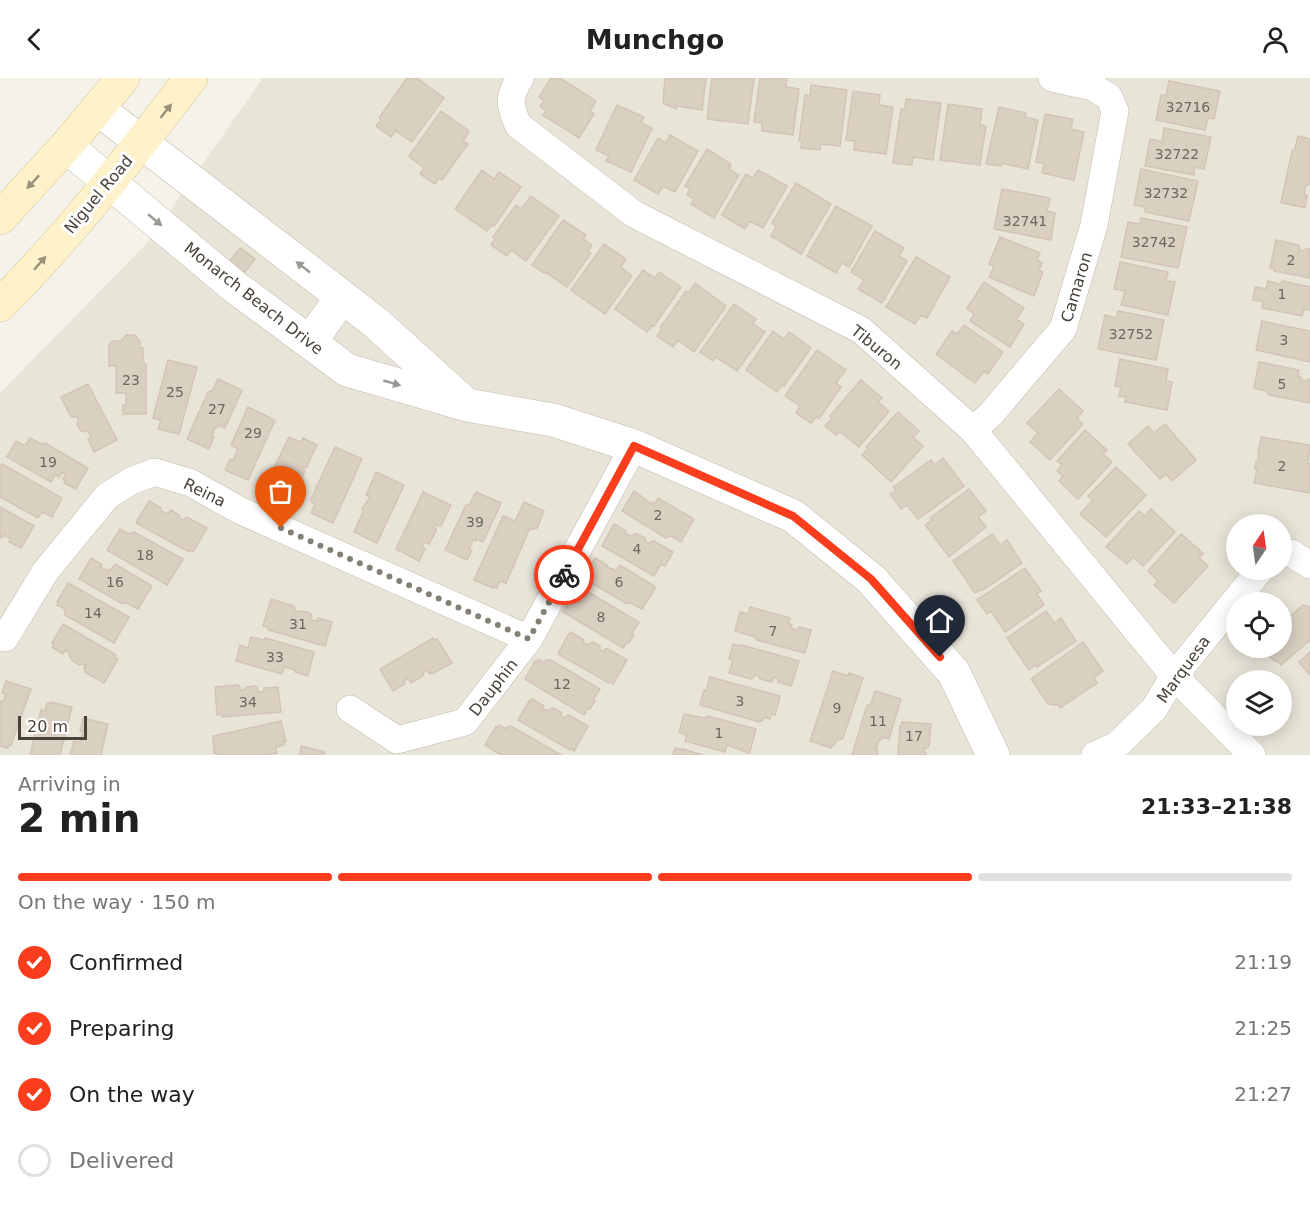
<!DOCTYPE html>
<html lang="en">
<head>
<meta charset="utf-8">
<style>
	:root { --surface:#fff; --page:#f6f6f6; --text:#222; --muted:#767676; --line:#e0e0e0; --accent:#fa3d1c }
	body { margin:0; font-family:"DejaVu Sans",sans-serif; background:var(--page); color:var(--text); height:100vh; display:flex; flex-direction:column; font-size:22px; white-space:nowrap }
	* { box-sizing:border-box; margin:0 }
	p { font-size:20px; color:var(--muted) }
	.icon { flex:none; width:33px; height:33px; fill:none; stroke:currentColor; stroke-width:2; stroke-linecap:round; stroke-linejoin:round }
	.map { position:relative; height:677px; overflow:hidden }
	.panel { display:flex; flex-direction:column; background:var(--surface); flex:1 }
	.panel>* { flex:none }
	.needle { width:39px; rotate:13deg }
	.tools { position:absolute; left:1226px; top:436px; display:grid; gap:12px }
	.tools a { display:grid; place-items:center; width:66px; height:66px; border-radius:50%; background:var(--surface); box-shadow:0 3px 15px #0003; font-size:30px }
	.scale { position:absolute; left:18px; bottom:15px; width:69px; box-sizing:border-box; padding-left:6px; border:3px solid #494238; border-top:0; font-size:16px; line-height:21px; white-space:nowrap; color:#494238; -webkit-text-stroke:4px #fff; paint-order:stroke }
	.pin { position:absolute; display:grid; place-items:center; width:51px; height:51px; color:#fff; margin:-62px -26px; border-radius:50% 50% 50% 0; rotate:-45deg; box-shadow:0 0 6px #0007 }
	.pin .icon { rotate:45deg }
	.courier { position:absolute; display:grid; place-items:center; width:60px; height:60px; margin:-30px; border:4px solid #fa3d1c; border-radius:50%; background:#fff; color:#222; box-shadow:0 2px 8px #0007 }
	.summary em { font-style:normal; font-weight:700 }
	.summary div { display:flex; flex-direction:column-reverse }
	.summary { display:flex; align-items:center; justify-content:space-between; height:102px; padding:0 18px }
	h1 { font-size:39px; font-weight:700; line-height:45px }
	.bar { display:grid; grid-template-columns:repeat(4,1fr); gap:9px 6px; align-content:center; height:72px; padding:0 18px }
	.bar i { height:8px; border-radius:4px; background:var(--line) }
	.bar .selected { background:var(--accent) }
	.bar p { grid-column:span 4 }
	ol { padding:0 18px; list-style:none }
	li { display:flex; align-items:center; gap:18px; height:66px }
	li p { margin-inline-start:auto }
	li .icon { padding:6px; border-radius:50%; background:var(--accent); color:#fff; stroke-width:4 }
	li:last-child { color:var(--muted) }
	li i { width:33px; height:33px; border:3px solid var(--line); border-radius:50% }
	header { display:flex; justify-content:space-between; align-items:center; height:78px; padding:0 18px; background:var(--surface); font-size:27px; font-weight:700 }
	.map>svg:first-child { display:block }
</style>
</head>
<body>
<header><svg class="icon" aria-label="back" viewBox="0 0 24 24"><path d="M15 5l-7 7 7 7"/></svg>Munchgo<svg class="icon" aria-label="person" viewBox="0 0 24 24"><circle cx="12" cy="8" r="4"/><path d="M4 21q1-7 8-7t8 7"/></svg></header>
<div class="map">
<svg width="1310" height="677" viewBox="0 0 1310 677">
	<rect width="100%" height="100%" fill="#f5f2ea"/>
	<!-- residential -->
	<path fill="#e9e4d8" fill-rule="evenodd" d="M263,0H1310V677H0V315L147,165ZM1236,447H1281V492H1236ZM1236,525H1281V570H1236ZM1236,603H1281V648H1236Z"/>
	<!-- building -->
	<path fill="#dad0c2" stroke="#d2c5b3" stroke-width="1.5" d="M407,0H417L444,20L412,64L396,53L391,59L376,48L381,42L379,40Z
		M551,0H560L596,23L590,33L594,36L579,60L543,37L546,33L540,28L544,22L539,19Z
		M665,0H706L702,32L676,28V31L663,25Z
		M712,0H754L748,46L707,41Z
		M760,0H787L786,9L799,11L793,57L762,53V45L754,44Z
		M1169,3L1220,13L1214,41L1208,40L1205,52L1156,42L1161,17L1166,18Z
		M811,7L847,12L840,68L821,66L820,72L801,70L802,63H799L805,17L810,18Z
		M853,13L880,17L879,27L893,29L886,76L854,72L855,63L846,62Z
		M906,21L941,25L933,82L913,79L912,87L893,85L901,31L905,32Z
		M948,26L982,31L980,47L986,48L980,87L940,82Z
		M617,27L644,39L641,45L652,50L631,94L606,83L609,78L596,72Z
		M999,29L1026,35L1025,39L1038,42L1028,91L1001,85V88L986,86Z
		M441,33L469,53L463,63L468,66L442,102L439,100L435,106L420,96L424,90L409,78Z
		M1045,36L1073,41L1071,51L1084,54L1074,102L1042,95L1044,85L1036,84Z
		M1164,50L1211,59L1204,91L1195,89L1194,97L1145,88L1150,61L1162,64Z
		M670,57L698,73L675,114L663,108L658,116L634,102L658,60L666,65Z
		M1298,58L1310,61V104L1309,107H1306L1304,117H1307L1305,129L1302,128V129L1281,125L1292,73L1295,71Z
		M707,71L731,86L729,91L739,97L714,140L691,126L694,121L687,117L690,111L685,108Z
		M1141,91L1198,103L1189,143L1145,134V129L1134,127Z
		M482,92L494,101L499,94L521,109L494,148L492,147L487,153L455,131Z
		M758,92L787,108L763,150L750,143L745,151L722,137L746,96L753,100Z
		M796,105L831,126L801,176L771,158L776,148L772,145Z
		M1002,111L1050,120L1047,133L1055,135L1051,162L994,151Z
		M531,118L559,138L526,183L511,172L507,178L491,167L495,161L493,159L516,127L521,131Z
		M836,128L872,148L849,189L842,185L836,195L807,178Z
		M1141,140L1187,149L1178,190L1121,179L1128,144L1140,146Z
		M563,142L586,157L583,161L592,167L588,173L591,175L567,209L545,194L544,195L532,187Z
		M875,153L904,170L899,178L907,183L882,225L858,211L864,202L851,194Z
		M1000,159L1040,175L1037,182L1042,185L1039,192L1043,194L1034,218L989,199L994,188L989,186Z
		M1276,162L1298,167L1300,170L1299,173H1303L1306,171H1310V200L1274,193L1275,191L1270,190Z
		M604,166L626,181L621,189L632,198L605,236L571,212Z
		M240,170L255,181L244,195L229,184Z
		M916,179L950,199L927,240L921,237L915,246L886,229Z
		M1120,184L1168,194L1166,203L1175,204L1168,237L1121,227L1125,213L1114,211Z
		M643,192L655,200L659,194L681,209L654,248L652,247L647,254L615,231Z
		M1268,203L1280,206L1283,203L1310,209V232L1304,231L1302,238L1262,230L1263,224L1253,222L1255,209L1266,211Z
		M984,204L1024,230L1016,241L1024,246L1010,269L970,243L974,236L967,230Z
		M695,205L726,228L694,274L678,262L673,269L657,258L662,251L660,250L686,213L689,215Z
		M734,226L756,241L753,246L765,254L737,293L716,279L713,283L700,274Z
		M1118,233L1164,242L1156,282L1098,271L1105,237L1116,240Z
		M1262,243L1310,253V284L1256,272Z
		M964,247L1003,274L988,296L984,293L975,305L936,276L952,253L957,256Z
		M773,253L784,261L789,254L811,270L784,308L782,307L777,314L746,292Z
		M126,257H135L140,263V270H143V283L146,286V336H123V327H126V315H116V288H109V267L113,263H121Z
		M817,272L846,292L836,305L841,309L819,341L816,339L811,345L796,335L800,328L785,318Z
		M1120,281L1168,291L1166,303L1172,304L1167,332L1125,324L1126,319L1119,318L1121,309L1115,308Z
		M168,282L197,289L179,356L158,351L161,342L153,340Z
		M1259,284L1299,292L1298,299H1301V302L1308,303V301H1310V325L1269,317L1266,313L1254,310Z
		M218,301L242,312L225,350L218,347L217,350L215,349L212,358L214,359L209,371L187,361L208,314L212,313Z
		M861,302L882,320L878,324L889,333L859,369L839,353L836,357L825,348L832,340L830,338Z
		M88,306L117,362L94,374L88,361L91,359L88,352L85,354L81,353L77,346L79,342L77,339H71L61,319Z
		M1059,311L1083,333L1077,340L1083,346L1050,382L1030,364L1038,355L1027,345Z
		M248,329L275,342L248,402L225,392L230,381L233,382L238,371L231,367Z
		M898,334L919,353L913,359L923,368L891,404L862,377L868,371L866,369Z
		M1165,346L1196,382L1172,403L1166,396L1160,401L1128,366L1148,348L1154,355Z
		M1085,352L1107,372L1103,376L1112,384L1078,421L1059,403L1063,398L1057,393L1062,387L1057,383Z
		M289,359L301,364L303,360L317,367L306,390L303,389L302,392L305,393L299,404L293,401L288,410L291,412L286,424L263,413Z
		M1261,359L1310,367L1308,385L1310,386V415L1254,405L1257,392L1255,391L1256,383H1258L1259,377L1258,376Z
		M30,360L41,366L45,365L88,390L76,411L64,405L65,403L63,401L66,396L62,394L59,399L55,397L51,404L7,379L16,363L25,368Z
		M335,369L362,381L333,445L311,435L315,426L312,425L311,421Z
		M943,380L964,408L918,441L907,427L901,431L890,416L896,412L893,409L931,382L934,387Z
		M2,386L62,420L52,439L42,434L38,440L0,419V389Z
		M1116,389L1146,417L1106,459L1080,436L1093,422L1088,418Z
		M376,394L404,407L377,465L354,454L363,434L362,431L370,419L366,417Z
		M969,411L986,433L978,439L986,449L949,479L925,447L932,442L930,440Z
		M634,413L652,426L653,424L655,426L658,420L694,441L681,464L671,458L666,460L622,433Z
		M423,414L451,427L441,448L435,447L434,450L436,451V453L429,466L424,464L422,469L425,471L419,483L396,471Z
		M476,414L501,425L483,464L476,461V463L473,462L469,471L472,472L467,482L445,472L466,427L470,426Z
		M149,423L161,430L160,432L167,436L171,432L179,437L180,440L183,442L185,440L187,439L207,450L193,474L190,472L189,474L136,445Z
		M524,424L544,433L537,450L529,452L506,505L500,503L497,510L494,509L493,510L474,502L503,438L515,443Z
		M0,429L34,448L21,470L9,464L11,461L4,457L3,459L0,460Z
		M1151,431L1175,454L1143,488L1133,479L1127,486L1106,469L1139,433L1145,438Z
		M614,446L626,453L625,455L633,459L634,456H637L645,460L646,464L649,466L650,464L654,463L673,474L665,488L661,486L654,498L602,468Z
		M120,451L128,456L134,454L183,481L167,507L107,472Z
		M992,456L1000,467L1007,462L1022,485L983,512L982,511L975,515L953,483Z
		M1181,456L1203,475L1199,480L1208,488L1174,525L1154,507L1158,503L1148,493Z
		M91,480L102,487L100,489L108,493L109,491L111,492L115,486L152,508L138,531L127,525L123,526L79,501Z
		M595,480L607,487L606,488L613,492V491L616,493L620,487L656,509L642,531L631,525L627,526L583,500Z
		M1025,490L1041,513L1037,516L1044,527L1005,554L991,533L987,536L977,522Z
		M68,505L129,539L114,565L65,537V531L57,527L59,525L57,524Z
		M578,514L585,519L586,516L590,515L639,544L632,556L634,557L629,565L627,564L623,570L563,534L574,515L576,517Z
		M271,521L294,528L295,531L294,533L298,534L301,533L310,535L312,538L310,542L317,543L318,540L332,544L325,568L268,552V549L263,548Z
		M1303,527L1310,529V562L1281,587L1276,582L1275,583L1268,577L1271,575L1266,570H1281V547Z
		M750,529L790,540L789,546L792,547L791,550L798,552L799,549L811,552L805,575L757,562L755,559L735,553L740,534L748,536Z
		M1046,533L1054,545L1061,540L1076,563L1037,589L1036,587L1029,592L1007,560Z
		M63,546L116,577L114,579L118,581L104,605L85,594L84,590L86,587L83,586L79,587L72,582L71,579L69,578L70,575L64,572L63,576L52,569L54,566L52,565Z
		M571,554L584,562L583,564L587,567L593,564L600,568V572L604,574L605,571H608L627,582L613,606L610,604L609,605L558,576L568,557Z
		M251,559L263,562L266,560L314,574L308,598L295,594V592L284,589L282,596L236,583L240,567L248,570Z
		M433,560L434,562L437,561L452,585L432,596L429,595L427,592L424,594L423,598L411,605L408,600L404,603L405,606L393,613L380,591Z
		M1083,564L1103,593L1094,600L1097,605L1060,630L1058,627L1048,626L1031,601Z
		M733,566L741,568L742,567L799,583L791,608L778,604L779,601L774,599L772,604L760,601L758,597H755L754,599L751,601L729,595L733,582L729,581Z
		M1310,574V597L1299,584Z
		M538,581L545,585L546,582H551L600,611L593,622L595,623L590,631L588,630L584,637L525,601L535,583L537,584Z
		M833,593L848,598L849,595L863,600L843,660L839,662L837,661L834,668L832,667L831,670L810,663Z
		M710,599L780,618L775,637L772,636L770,641L764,639L763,642L759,644L700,627L704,612L706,613Z
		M6,603L31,611L11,667H9L8,670L0,668V623L3,624L6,616L2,615Z
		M238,607L240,609V612H244L246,609L256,608L258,611V614L264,613V610L278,609L281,634L222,639V636L217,637L215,609Z
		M875,613L901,621L889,661L882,659L881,662H879L876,671L878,672L877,677H852L867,627L871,626Z
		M532,621L544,628L542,630L548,633L550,631L553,630L561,634L562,639L565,640L566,638L569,637L588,648L574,673L571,670L570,672L518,642L529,623L530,624Z
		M50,624L72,629L60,677H30L41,632L45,633L47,625L50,626Z
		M684,636L705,640L708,638L756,651L750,673L749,675L727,667L725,674L685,663L687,657L679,654Z
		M83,640L108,646L101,677H70L74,663L80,664L83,653H80Z
		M281,643L286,664H284V667L276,669L277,675L267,677H217L216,674L214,675L213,658Z
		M902,644L931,646L929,668L927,670H924V673L926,677H898L900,648H901Z
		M499,647L506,651L507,649L511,648L561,677H501L485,667L496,648L498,650Z
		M301,668L322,673V674H325L324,677H300Z
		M675,670L683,672V671L703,677H673Z"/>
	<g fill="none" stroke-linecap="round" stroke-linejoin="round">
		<!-- minor casing -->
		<g stroke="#c1baac" stroke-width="28">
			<path id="minor" d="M520,0C508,20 509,26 518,47L634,136L861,252L973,352L1174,598L1252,677
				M973,352L991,336L1063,251L1094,147L1115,33L1109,19L1093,9L1052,0
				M1281,475H1291L1310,487
				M5,560L45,494L107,418L131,403L155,394L191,405L239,432L529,561
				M350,631L397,662L465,644L529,561L634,368
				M1095,677L1117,667L1154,631L1174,598L1260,492"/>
		</g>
		<!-- tertiary casing -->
		<g stroke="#c1baac" stroke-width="34">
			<path id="tertiary" d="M98,31L375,244L461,322
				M66,68L235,209L347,292L467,327L553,342L634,368L793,438L871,501L954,595L993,677
				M310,264L342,219"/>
		</g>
		<!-- secondary casing -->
		<g stroke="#d5c59a" stroke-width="34">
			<path id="secondary" d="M0,140L66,68L123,0
				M0,227C70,157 131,78 191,0"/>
		</g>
		<!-- minor -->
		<use href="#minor" stroke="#fff" stroke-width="27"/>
		<!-- tertiary -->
		<use href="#tertiary" stroke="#fff" stroke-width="33"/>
		<!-- secondary -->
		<use href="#secondary" stroke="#fef2cb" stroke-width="33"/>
	</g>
	<!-- one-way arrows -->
	<defs><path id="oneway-solid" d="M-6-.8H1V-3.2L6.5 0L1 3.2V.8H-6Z" transform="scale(1.5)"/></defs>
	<g fill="#9a917a">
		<use href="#oneway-solid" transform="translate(166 33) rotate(-52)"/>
		<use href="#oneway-solid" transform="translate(33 104) rotate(133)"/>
		<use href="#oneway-solid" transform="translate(40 185) rotate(-49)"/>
	</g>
	<g fill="#9b9792">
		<use href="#oneway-solid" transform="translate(155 142) rotate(40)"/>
		<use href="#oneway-solid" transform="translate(303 189) rotate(-142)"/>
		<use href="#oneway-solid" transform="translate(392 305) rotate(16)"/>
	</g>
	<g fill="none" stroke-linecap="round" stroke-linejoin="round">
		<!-- done -->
		<path stroke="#858076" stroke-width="6" stroke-dasharray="0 10.8" d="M281,450L529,561L564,497"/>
		<!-- route -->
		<path stroke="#fa3d1c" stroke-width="8" d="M564,497L634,368L793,438L871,501L940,579"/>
	</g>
	<g text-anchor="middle" stroke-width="6" stroke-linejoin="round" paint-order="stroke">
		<!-- number labels -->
		<g font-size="14" fill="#6d665a">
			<text x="1188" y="34">32716</text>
			<text x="1177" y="81">32722</text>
			<text x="1166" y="120">32732</text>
			<text x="1025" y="148">32741</text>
			<text x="1154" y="169">32742</text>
			<text x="1291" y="187">2</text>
			<text x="1282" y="221">1</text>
			<text x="1131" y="261">32752</text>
			<text x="1284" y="267">3</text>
			<text x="131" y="307">23</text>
			<text x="1282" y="311">5</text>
			<text x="175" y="319">25</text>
			<text x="217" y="336">27</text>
			<text x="253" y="360">29</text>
			<text x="48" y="389">19</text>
			<text x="1282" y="393">2</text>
			<text x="658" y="442">2</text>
			<text x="475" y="449">39</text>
			<text x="637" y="476">4</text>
			<text x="145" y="482">18</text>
			<text x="115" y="509">16</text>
			<text x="619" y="509">6</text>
			<text x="93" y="540">14</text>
			<text x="601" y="544">8</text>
			<text x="298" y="551">31</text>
			<text x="773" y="558">7</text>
			<text x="275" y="584">33</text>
			<text x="562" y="611">12</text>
			<text x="740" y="628">3</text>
			<text x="248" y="629">34</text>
			<text x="837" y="635">9</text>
			<text x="878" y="648">11</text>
			<text x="719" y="660">1</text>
			<text x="914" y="663">17</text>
		</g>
		<!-- street labels -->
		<g font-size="16" fill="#494238" stroke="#fff">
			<text transform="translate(98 116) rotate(-50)" y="6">Niguel Road</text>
			<text transform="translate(1076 209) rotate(-73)" y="6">Camaron</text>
			<text transform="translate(254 220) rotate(38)" y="6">Monarch Beach Drive</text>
			<text transform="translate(877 269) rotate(39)" y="6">Tiburon</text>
			<text transform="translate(205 414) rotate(26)" y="6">Reina</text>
			<text transform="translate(1183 591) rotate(-54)" y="6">Marquesa</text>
			<text transform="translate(493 609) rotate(-52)" y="6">Dauphin</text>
		</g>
	</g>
</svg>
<div class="tools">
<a><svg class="needle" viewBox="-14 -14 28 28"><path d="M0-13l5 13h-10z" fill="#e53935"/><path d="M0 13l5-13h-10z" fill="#767676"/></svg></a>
<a><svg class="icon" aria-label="locate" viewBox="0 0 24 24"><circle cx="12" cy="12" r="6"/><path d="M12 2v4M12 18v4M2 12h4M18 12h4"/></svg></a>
<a><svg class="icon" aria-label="layers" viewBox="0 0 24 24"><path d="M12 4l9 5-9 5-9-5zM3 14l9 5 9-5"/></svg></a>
</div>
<div class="scale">20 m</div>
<div class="pin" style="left:281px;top:450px;background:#ea580c"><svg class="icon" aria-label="bag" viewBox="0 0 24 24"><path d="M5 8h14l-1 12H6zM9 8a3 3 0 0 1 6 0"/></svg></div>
<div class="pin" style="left:940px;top:579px;background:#1f2937"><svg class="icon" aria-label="home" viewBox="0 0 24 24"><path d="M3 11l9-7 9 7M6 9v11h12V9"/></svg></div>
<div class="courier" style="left:564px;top:497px"><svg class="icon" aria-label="bike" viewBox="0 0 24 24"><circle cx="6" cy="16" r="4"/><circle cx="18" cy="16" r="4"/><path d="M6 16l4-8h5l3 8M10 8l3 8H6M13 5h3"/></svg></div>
</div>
<section class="panel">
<div class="summary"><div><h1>2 min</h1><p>Arriving in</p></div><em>21:33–21:38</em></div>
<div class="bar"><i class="selected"></i><i class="selected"></i><i class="selected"></i><i></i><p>On the way · 150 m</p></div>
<ol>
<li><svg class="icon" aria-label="check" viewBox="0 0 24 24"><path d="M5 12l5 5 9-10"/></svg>Confirmed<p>21:19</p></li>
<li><svg class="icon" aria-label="check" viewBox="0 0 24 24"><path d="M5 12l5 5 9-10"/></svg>Preparing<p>21:25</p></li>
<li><svg class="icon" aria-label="check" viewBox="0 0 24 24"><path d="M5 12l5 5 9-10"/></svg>On the way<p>21:27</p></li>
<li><i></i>Delivered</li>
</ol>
</section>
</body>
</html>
